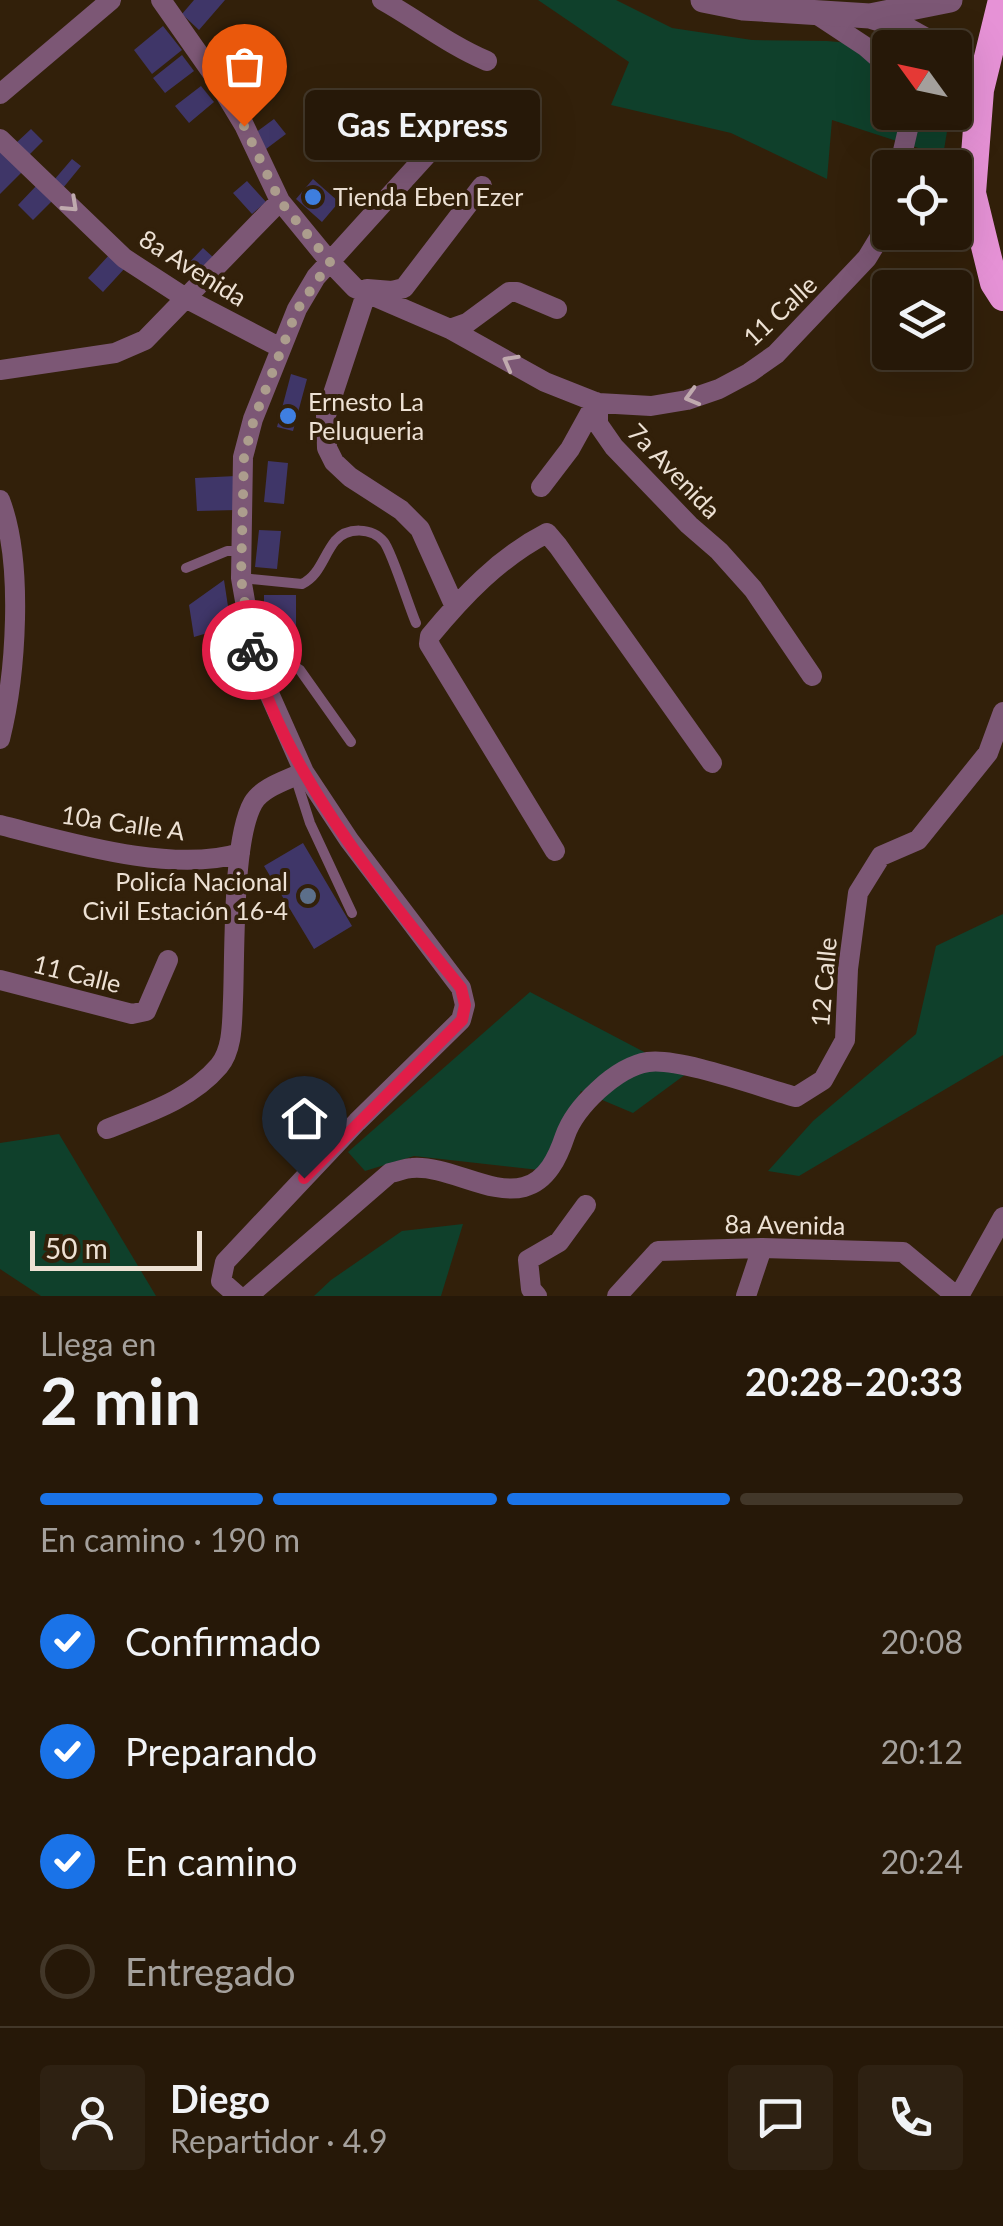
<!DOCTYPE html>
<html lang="es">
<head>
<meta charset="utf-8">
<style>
	:root { --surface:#261808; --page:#2e2112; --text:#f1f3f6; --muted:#a4a09c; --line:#423729; --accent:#1a73e8 }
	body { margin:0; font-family:Lato,sans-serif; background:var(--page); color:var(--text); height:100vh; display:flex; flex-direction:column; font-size:38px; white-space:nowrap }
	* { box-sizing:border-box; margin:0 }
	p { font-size:32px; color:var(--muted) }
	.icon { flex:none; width:55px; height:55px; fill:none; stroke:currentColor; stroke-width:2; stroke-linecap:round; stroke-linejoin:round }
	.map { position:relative; height:1296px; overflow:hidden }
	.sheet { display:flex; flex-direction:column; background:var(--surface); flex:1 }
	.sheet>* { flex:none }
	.needle { width:65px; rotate:303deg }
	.buttons { position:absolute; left:872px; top:30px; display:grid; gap:20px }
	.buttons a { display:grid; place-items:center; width:100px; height:100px; border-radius:10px; background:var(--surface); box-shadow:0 10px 40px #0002,0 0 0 2px var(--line); font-size:50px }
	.scale { position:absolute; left:30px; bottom:25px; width:172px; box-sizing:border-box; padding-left:10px; border:5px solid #ede1d4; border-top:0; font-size:28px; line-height:35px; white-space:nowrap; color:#ede1d4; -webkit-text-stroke:8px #32200a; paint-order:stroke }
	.pin { position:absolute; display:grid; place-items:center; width:85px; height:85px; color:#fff; margin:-102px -42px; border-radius:50% 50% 50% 0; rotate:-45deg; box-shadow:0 0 10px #0007 }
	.pin .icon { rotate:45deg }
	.courier { position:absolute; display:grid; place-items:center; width:100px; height:100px; margin:-50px; border:8px solid #e11d48; border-radius:50%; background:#fff; color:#222; box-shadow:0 2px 12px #0007 }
	.bubble { position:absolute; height:70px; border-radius:10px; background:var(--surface); box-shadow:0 10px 40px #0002,0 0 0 2px var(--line); font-size:32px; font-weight:700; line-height:70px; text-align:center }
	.overview em { font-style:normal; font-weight:700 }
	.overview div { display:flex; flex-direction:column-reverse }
	.overview { display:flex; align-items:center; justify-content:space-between; height:170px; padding:0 40px }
	h1 { font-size:65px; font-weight:700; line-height:75px }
	.bar { display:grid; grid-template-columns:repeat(4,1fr); gap:15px 10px; align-content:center; height:120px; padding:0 40px }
	.bar i { height:12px; border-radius:8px; background:var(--line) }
	.bar .current { background:var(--accent) }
	.bar p { grid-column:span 4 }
	.line { display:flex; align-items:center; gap:25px; padding:0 40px; border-top:2px solid var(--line) }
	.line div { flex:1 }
	.round { display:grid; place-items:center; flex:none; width:105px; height:105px; border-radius:10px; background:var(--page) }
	ol { padding:0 40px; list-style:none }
	li { display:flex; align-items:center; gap:30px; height:110px }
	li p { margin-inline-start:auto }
	li .icon { padding:10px; border-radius:50%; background:var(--accent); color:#fff; stroke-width:4 }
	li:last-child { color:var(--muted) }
	li i { width:55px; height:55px; border:5px solid var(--line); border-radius:50% }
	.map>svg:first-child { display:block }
</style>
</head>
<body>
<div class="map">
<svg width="1003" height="1296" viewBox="0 0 1003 1296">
	<rect width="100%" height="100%" fill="#32200a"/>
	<!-- green -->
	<path fill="#0f402b" d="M538,0H616L672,28L752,40L827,41L894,47L890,48V112L950,113L943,156L832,120L827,179L731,133L611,105L629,62Z
		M1003,914V1055L799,1176L768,1171L813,1121L916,1034L936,946Z
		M530,992L686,1074L633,1113L581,1091L548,1171L414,1156L365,1171L348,1152Z
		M59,1134L156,1296H41L0,1269V1143Z
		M463,1224L441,1296H314L331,1280L402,1231Z"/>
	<!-- building -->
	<path fill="#3f3668" d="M194,0H225L199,30L182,14Z
		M163,26L182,50L152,74L134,50Z
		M239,27L248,33L224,69L215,62Z
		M182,55L194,71L165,93L153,78Z
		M201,86L214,102L189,123L175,106Z
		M274,119L286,134L266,149L255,133Z
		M31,129L43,141L27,157L15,144Z
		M0,150L22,172L0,194Z
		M72,159L81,166L63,188L54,180Z
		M313,179L339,202L322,222L296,199Z
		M247,181L266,202L252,214L233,193Z
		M37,185L53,200L33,220L18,205Z
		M203,248L214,258L196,277L185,267Z
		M110,254L125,268L103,292L88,278Z
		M291,374L307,379L293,431L277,427Z
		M268,461L288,463L284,504L264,502Z
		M236,476L237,510L197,511L195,478Z
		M259,530L281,531L277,569L255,567Z
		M224,580L231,626L194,637L189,605Z
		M264,595H296V635H264Z
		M303,843L352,926L314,949L264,866Z"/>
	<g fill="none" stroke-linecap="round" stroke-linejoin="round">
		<!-- service -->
		<path stroke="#7c5775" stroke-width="10" d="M186,568L227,551H241
			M242,578L302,584C320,575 323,556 335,541C347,527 372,527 384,542C392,552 409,607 416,623
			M257,664L288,662L300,670L351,742
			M295,776L310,823L352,913"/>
		<!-- minor -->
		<path stroke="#7c5775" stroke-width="20" d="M161,0L215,77L244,125L280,201L330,262L355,288L450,329L545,382L598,403L651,406L687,400L719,389L749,373L776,354L867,258L881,235L890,200
			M382,0C418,20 449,45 487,61
			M816,14L866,47L890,68
			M0,94L111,0
			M0,139L124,258L187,299L281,348
			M899,168L912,112
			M367,289L392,291L404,288L482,186
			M366,294L326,415L327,448L334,462L350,477L401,510L420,529L455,607
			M450,329L467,323L509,292H517L557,309
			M0,370L115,353L145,340L280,201
			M598,403V424L614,447L689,525L719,551L753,589L812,676
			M541,487L570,449L596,402
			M0,500C24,563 16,675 0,739
			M0,825C68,842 172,874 240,853
			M555,851L429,644L430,636C463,596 500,557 547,533L558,546L712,763
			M0,980L132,1014L146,1011L168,960
			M107,1129C147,1113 190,1100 219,1066C233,1049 232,1022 233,1000C235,954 232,840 253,803C262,787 288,780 304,772
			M238,1296L221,1281L225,1262L357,1122L461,1020L465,1005L461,988L349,840L304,772L256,664L241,578L243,457L253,419L297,309L316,277L433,148
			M248,1296L390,1173C397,1172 405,1168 412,1168C448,1165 491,1196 524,1187C547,1181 558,1157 565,1136C575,1107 616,1067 648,1062C678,1057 763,1088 796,1097L823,1080L845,1040L848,969L858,893L881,856L918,840L988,753L1003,712
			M537,1296L531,1289L528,1260L559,1242L586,1205
			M617,1296L658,1251L762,1248L903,1252L956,1296
			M746,1296L762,1248
			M959,1296L1003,1217"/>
		<!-- tertiary -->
		<path stroke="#7c5775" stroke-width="25" d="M703,0L743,8L870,16L896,24L939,48
			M870,16L950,0
			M955,62L980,90"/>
		<!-- trunk -->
		<path stroke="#e692d6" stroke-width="28" d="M1002,0L980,90L972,193L994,283L1003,297"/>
	</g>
	<!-- one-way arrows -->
	<defs><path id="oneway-chevron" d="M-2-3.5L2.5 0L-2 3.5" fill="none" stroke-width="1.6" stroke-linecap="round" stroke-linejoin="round" transform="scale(2.5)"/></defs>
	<g stroke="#c0aaae">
		<use href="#oneway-chevron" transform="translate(71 205) rotate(43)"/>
		<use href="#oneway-chevron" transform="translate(510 362) rotate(-151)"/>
		<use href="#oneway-chevron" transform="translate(692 397) rotate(164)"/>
	</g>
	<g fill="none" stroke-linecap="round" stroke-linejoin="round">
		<!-- done -->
		<path stroke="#ac9d8d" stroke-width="10" stroke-dasharray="0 18" d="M244,126L280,201L330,262L297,310L254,419L244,457L241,578L252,650"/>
		<!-- route -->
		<path stroke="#e11d48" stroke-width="12" d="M252,650C281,768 385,894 461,988L465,1005L462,1020L304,1178"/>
	</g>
	<!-- markers -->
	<g fill="#3f7fe0" stroke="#32200a" stroke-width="4">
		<circle cx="313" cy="197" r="10"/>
		<circle cx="288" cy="416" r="10"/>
	</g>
	<circle fill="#5c6f8a" stroke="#32200a" stroke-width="4" cx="308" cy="896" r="10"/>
	<g text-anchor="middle" stroke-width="8" stroke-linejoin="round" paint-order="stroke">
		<!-- poi labels -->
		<g font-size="25" fill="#ede1d4" stroke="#32200a" text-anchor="start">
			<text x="333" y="206">Tienda Eben Ezer</text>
			<text x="308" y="411">Ernesto La<tspan x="308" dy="29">Peluqueria</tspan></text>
			<text x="288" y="891" text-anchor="end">Policía Nacional<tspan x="288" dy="29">Civil Estación 16-4</tspan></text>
		</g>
		<!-- street labels -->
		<g font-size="25" fill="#ede1d4" stroke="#32200a">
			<text transform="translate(193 268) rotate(32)" y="9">8a Avenida</text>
			<text transform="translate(780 311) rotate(-43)" y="9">11 Calle</text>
			<text transform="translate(674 471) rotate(46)" y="9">7a Avenida</text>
			<text transform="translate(123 823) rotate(8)" y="9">10a Calle A</text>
			<text transform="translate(77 974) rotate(14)" y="9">11 Calle</text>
			<text transform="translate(824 982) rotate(-85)" y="9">12 Calle</text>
			<text transform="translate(785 1225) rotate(1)" y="9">8a Avenida</text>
		</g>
	</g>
</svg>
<div class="buttons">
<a><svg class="needle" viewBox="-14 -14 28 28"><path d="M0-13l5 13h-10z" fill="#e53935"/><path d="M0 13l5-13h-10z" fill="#a4a09c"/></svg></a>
<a><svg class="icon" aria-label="locate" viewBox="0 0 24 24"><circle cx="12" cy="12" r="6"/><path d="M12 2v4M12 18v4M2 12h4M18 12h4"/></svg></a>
<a><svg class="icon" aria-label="layers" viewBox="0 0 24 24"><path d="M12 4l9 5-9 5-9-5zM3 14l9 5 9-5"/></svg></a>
</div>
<div class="scale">50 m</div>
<div class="pin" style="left:244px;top:126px;background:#ea580c"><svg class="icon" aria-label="bag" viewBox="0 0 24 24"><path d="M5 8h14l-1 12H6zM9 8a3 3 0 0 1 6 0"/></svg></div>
<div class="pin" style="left:304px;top:1178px;background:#1f2937"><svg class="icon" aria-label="home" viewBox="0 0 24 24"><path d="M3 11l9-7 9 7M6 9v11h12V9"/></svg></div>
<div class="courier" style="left:252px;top:650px"><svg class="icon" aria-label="bike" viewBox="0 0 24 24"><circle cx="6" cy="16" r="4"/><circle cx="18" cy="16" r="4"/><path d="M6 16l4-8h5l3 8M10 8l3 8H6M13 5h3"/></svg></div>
<div class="bubble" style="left:305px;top:90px;width:235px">Gas Express</div>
</div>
<section class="sheet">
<div class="overview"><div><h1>2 min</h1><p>Llega en</p></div><em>20:28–20:33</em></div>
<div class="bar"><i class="current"></i><i class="current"></i><i class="current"></i><i></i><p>En camino · 190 m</p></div>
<ol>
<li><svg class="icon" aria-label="check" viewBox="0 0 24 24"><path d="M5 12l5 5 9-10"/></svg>Confirmado<p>20:08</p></li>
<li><svg class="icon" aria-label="check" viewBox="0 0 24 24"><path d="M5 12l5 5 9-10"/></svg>Preparando<p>20:12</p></li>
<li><svg class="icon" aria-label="check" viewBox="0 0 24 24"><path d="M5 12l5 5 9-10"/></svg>En camino<p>20:24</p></li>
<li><i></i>Entregado</li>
</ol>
<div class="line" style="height:180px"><a class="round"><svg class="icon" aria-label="person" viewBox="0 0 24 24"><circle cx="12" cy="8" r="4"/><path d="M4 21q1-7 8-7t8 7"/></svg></a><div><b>Diego</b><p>Repartidor · 4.9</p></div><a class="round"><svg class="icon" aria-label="chat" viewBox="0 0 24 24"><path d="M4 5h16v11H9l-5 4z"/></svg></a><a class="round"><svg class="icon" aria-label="phone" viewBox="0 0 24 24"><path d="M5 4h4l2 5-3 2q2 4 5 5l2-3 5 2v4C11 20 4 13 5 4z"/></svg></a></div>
</section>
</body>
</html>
